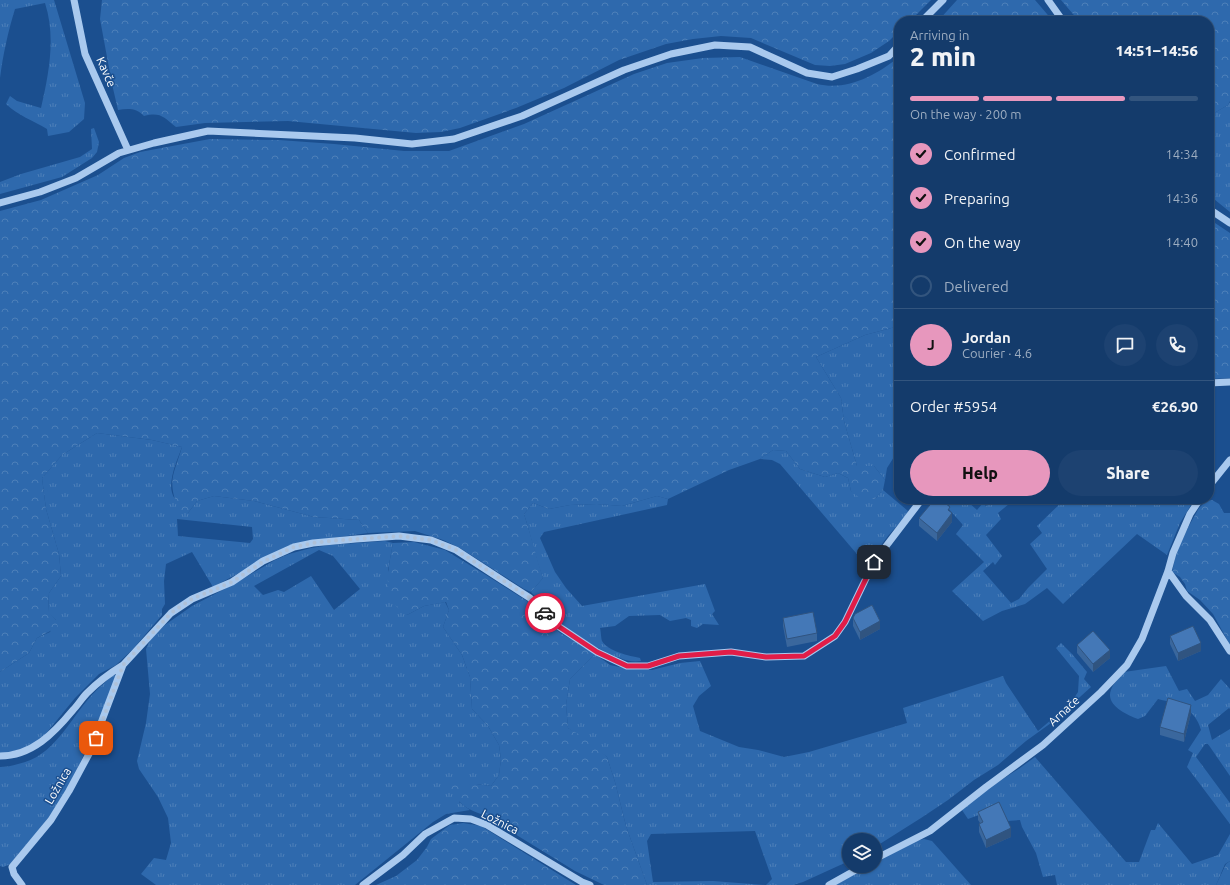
<!DOCTYPE html>
<html lang="en">
<head>
<meta charset="utf-8">
<style>
	:root { --surface:#143b6b; --page:#1d4271; --text:#f1f3f6; --muted:#9dadc1; --line:#33557e; --accent:#e797bd }
	body { margin:0; font-family:Ubuntu,sans-serif; background:var(--page); color:var(--text); height:100vh; display:flex; flex-direction:column; font-size:15px; white-space:nowrap }
	* { box-sizing:border-box; margin:0 }
	p { font-size:13px; color:var(--muted) }
	.icon { flex:none; width:22px; height:22px; fill:none; stroke:currentColor; stroke-width:2; stroke-linecap:round; stroke-linejoin:round }
	.map { position:relative; flex:1; overflow:hidden }
	.panel { position:absolute; left:894px; top:16px; width:320px; height:488px; display:flex; flex-direction:column; background:var(--surface); border-radius:16px; box-shadow:0 1px 3px #0004,0 0 0 1px var(--line) }
	.panel>* { flex:none }
	.controls { position:absolute; left:842px; top:833px; display:grid; gap:8px }
	.controls a { display:grid; place-items:center; width:40px; height:40px; border-radius:50%; background:var(--surface); box-shadow:0 1px 3px #0004,0 0 0 1px var(--line); font-size:20px }
	.pin { position:absolute; display:grid; place-items:center; width:34px; height:34px; color:#fff; margin:-17px; border-radius:8px; box-shadow:0 2px 6px #0006 }
	.courier { position:absolute; display:grid; place-items:center; width:40px; height:40px; margin:-20px; border:3px solid #e11d48; border-radius:50%; background:#fff; color:#222; box-shadow:0 1px 5px #0007 }
	.head em { font-style:normal; font-weight:800 }
	.head div { display:flex; flex-direction:column-reverse }
	.head { display:flex; align-items:center; justify-content:space-between; height:68px; padding:0 16px }
	h1 { font-size:26px; font-weight:800; line-height:30px }
	.bar { display:grid; grid-template-columns:repeat(4,1fr); gap:6px 4px; align-content:center; height:48px; padding:0 16px }
	.bar i { height:5px; border-radius:3px; background:var(--line) }
	.bar .selected { background:var(--accent) }
	.bar p { grid-column:span 4 }
	.line { display:flex; align-items:center; gap:10px; padding:0 16px; border-top:1px solid var(--line) }
	.line div { flex:1 }
	.round { display:grid; place-items:center; flex:none; width:42px; height:42px; border-radius:21px; background:var(--page) }
	ol { padding:0 16px; list-style:none }
	li { display:flex; align-items:center; gap:12px; height:44px }
	li p { margin-inline-start:auto }
	li .icon { padding:4px; border-radius:50%; background:var(--accent); color:#111; stroke-width:4 }
	li:last-child { color:var(--muted) }
	li i { width:22px; height:22px; border:2px solid var(--line); border-radius:50% }
	.cta { display:flex; gap:8px; margin-top:auto; padding:8px 16px }
	.cta a { flex:1; height:46px; border-radius:24px; background:var(--accent); color:#111; font-size:16px; font-weight:800; line-height:46px; text-align:center }
	.cta a+a { background:var(--page); color:var(--text) }
	.map>svg:first-child { display:block }
</style>
</head>
<body>
<div class="map">
<svg width="1230" height="885" viewBox="0 0 1230 885">
	<defs>
		<pattern id="grass-tufts" width="24" height="20" patternUnits="userSpaceOnUse"><rect width="24" height="20" fill="#2e69ad"/><path d="M3 7l-1-3M5 7V3M7 7l1-3M15 17l-1-3M17 17v-4M19 17l1-3" fill="none" stroke="#4d80b9"/></pattern>
		<pattern id="forest-crowns" width="20" height="18" patternUnits="userSpaceOnUse"><rect width="20" height="18" fill="#2e69ad"/><path d="M2 6a3 3 0 1 1 6 0M12 15a3 3 0 1 1 6 0" fill="none" stroke="#4d80b9"/></pattern>
	</defs>
	<rect width="100%" height="100%" fill="#1b4f8f"/>
	<!-- grass -->
	<path fill="url(#grass-tufts)" fill-rule="evenodd" d="M0,0H54L85,103L84,119L69,132L48,136L47,129C32,120 19,116 6,104L10,96L17,101L41,108C49,73 56,37 45,3L15,9C8,32 3,54 0,78Z
		M1230,102V212L1209,195V116L1228,105Z
		M94,128L99,142L97,152L92,158L62,177L0,194V182L21,174L80,157L92,149L91,129Z
		M899,326V449L887,468L885,480L874,466H857L844,421L841,398L816,357L865,335Z
		M97,433L152,440L182,447C177,461 165,486 175,499C179,504 184,508 188,513L197,501L214,496L254,501L314,517L359,520L368,533L311,541L250,567L213,587L192,552L166,564L164,581L165,604L162,609V615L133,649L116,665L99,674L75,698L44,736L29,747L5,753H0V672L29,653L37,638L50,632L56,620L48,612L49,593L61,576L59,554L46,509L42,478L62,455ZM177,519L252,527L253,539L250,543L178,536Z
		M773,450L786,451L800,469L825,477L838,473L848,478L851,491L875,499L883,490L908,511C906,518 901,521 897,526C885,538 876,552 868,567L780,464L772,460L760,459Z
		M657,496L668,499L667,505L544,532L540,538L555,572L566,588L582,606L705,584L715,611L712,614L719,625L703,624L697,628L691,626V620L686,618L670,621L660,615L629,616L615,626L600,628C601,632 601,638 602,641C607,651 630,656 640,658L641,661C634,662 626,661 620,658C606,653 576,637 566,628C553,617 542,605 531,592L543,578C535,557 531,535 524,514L533,503L549,509L570,505L597,504L622,506Z
		M944,499H971L968,502L977,510L983,503L986,506L994,499H1015L998,513L1001,519L986,535L1002,556L995,565L993,562L983,571L1011,603L1019,599L1028,588L1047,569L1030,544L1042,533L1037,526L1065,499H1184L1191,505L1180,523L1167,555L1137,534L1063,604L1047,588L1025,604L1002,611L983,621L952,591L984,562L956,534L963,525L948,508L950,504Z
		M385,541L393,543L388,570L407,615L424,606L445,602L449,610L443,627L462,655L470,677L472,709L488,726L499,745L501,759L499,775L491,786L476,784L459,802L470,810L446,814L433,822L355,885H156L141,874L154,858L166,860L171,843L168,818L158,797L139,769L137,761L146,723L150,694L146,649L150,640L165,625L192,606L234,584L275,560L289,554L311,548L330,545ZM319,550L333,556L360,589L334,610L311,576L284,592L278,590L263,595L254,586Z
		M1061,643L1072,654L1087,672L1084,679L1091,687L1051,723L1026,741L998,765L974,780L948,800L921,818L875,847V840H849V861L803,882L793,885H766L772,879L755,831L651,834L647,841L653,882L713,881L765,885H647L626,826L615,782L607,757L568,728L566,705L570,679L595,654L610,665L629,669L652,670L680,663L700,661L711,686L699,696L693,706L700,731L739,747L758,750L784,757L809,752L907,723L903,708L1003,676L1006,683L1038,731L1072,702L1078,692L1079,676L1056,648Z
		M1166,666L1179,691L1187,689L1195,701L1208,695L1221,679L1230,689V709L1229,708L1208,725L1212,740L1230,729V776L1208,744H1205L1196,757L1230,803V824L1187,767L1193,753L1188,750L1201,730C1195,708 1178,704 1158,699L1145,716L1138,719C1127,715 1105,705 1111,690C1113,683 1120,678 1124,672Z
		M114,674L116,676C98,724 80,771 51,814C39,832 23,846 11,864L3,867L0,866V767C6,767 12,766 18,764C54,757 69,720 92,695C99,687 107,681 114,674Z
		M1035,757L1126,862H1139L1151,830H1155L1158,823L1192,864L1218,855L1230,834V861L1225,864L1217,883L1216,885H1057L1055,875L1043,877L1036,853L1022,827L1020,820L1007,821L1000,807L968,819L962,810L984,791L1020,768Z
		M924,839L932,841L971,885H836L869,866H875V862L916,841Z"/>
	<!-- forest -->
	<path fill="url(#forest-crowns)" d="M102,0H931L910,21H899V31L889,41L871,53L845,64L830,66L815,65L751,38L721,36L693,39L666,44L619,60L564,88L516,108L460,128L441,132L416,133L288,121L205,123L176,127C163,117 161,112 144,116C137,108 128,108 118,110L112,84L100,19Z
		M957,0H1035L1053,21H938Z
		M1061,0H1230V101L1228,105L1209,116V21H1079Z
		M740,57L817,84C847,91 875,76 899,57V326L865,335L816,357L841,398L844,421L857,466H874L885,480L883,490L875,499H861L851,491L848,478L838,473L825,477L800,469L786,451L773,450L760,459L729,470L668,499L657,496L622,506L597,504L570,505L549,509L533,503L524,514C531,535 536,557 543,578L531,592L524,589L460,548L443,540L415,531L368,533L359,520L314,517L254,501L214,496L197,501L188,513L179,511C167,480 173,477 182,447L152,440L97,433L62,455L42,478L46,509L59,554L61,576L49,593L48,611L56,620L58,627L37,638L29,653L0,672V211L41,200L98,175L124,158L140,152L210,139L279,140L334,144L404,151H449L524,124L634,74L667,63L703,58Z
		M1209,219L1230,233V378L1209,379Z
		M1212,500L1219,504L1224,513H1230V645L1213,614L1200,600L1187,591L1185,584L1180,577L1172,572L1177,550L1190,524L1199,508L1206,501Z
		M414,542L445,550L486,575L530,603L560,633L592,651L595,654L570,679L566,705L568,728L587,739L607,757L615,782L626,826L647,885H604L575,871L484,815C463,808 460,804 448,786L454,781L491,786L499,775L501,759L499,745L488,726L472,709L470,677L462,655L443,627L449,610L446,602L424,606L407,615C401,610 392,604 390,597C385,581 390,559 393,543Z
		M463,823L481,826L576,885H376L396,876L417,860L427,847L431,839L443,830L450,825Z
		M1230,861V885H1216L1226,864Z"/>
	<g fill="none" stroke-linecap="round" stroke-linejoin="round">
		<!-- minor -->
		<path stroke="#a9c9ee" stroke-width="7" d="M74,0L85,54L128,150
			M1048,0L1063,21
			M922,21L943,0
			M0,203L40,192L76,178L119,153L154,143L208,131L355,138L412,144L454,139L522,116L624,70L671,54L715,45L750,47L807,73L832,77L857,69L889,56L899,45
			M1209,209L1230,223
			M1209,383L1230,382
			M1209,486L1230,460
			M1168,571L1186,596L1210,620L1230,651
			M0,756C32,756 54,733 73,710C78,705 82,698 87,693C98,682 110,673 123,665
			M875,859L930,831L986,787L1043,745L1101,692L1127,665L1142,639L1168,571L1173,553L1190,514L1200,499
			M22,885L14,874L12,867L51,820L69,791L90,752L123,665L171,613L192,599L232,582L263,561L294,547L313,543L356,539L399,536L431,540L456,550L502,580L530,598L558,626L597,652L627,666H648L679,656L731,652L766,657L804,656L835,636L845,622L874,562L922,499
			M363,885L403,855L425,834L454,818L471,819L487,825L582,882L590,885
			M829,885L863,866"/>
	</g>
	<!-- wall -->
	<path fill="#3a679d" d="M950,511L952,522L937,541L919,526V518Z
		M783,618L817,633V641L787,647L783,626Z
		M853,618L880,629L860,640L853,626Z
		M1170,636L1201,651L1178,661L1170,644Z
		M1077,645L1110,658L1093,672L1077,653Z
		M1191,713L1184,742L1160,735V727Z
		M978,812L1011,837L986,848L979,832V824L980,823L978,820Z"/>
	<!-- shaded-wall -->
	<path fill="#305480" d="M1214,441V453L1209,457V445Z
		M952,513V522L937,541V533Z
		M880,621V629L860,640V632Z
		M1201,643V651L1178,661V653Z
		M1110,650V658L1093,672V664Z
		M1191,705V713L1184,742V734Z
		M1011,828V837L986,848V840Z"/>
	<!-- building -->
	<path fill="#4478b7" stroke="#305480" d="M1209,433L1214,441L1209,445Z
		M935,499H940L950,507L948,510L952,513L937,533L919,518Z
		M872,605L880,621L860,632L853,618L855,614Z
		M813,612L817,633L787,639L783,618Z
		M1193,626L1201,643L1178,653L1170,636Z
		M1093,631L1110,650L1093,664L1077,645Z
		M1168,698L1191,705L1184,734L1160,727Z
		M999,802L1011,828L986,840L979,824L983,822L978,812Z"/>
	<g fill="none" stroke-linecap="round" stroke-linejoin="round">
		<!-- done -->
		<path stroke="#afc1d8" stroke-width="4" stroke-dasharray="0 7.2" d="M96,738L123,665L171,613L192,599L232,582L264,561L294,547L313,543L342,540L399,536L431,540L456,550L530,598L545,613"/>
		<!-- route -->
		<path stroke="#e11d48" stroke-width="5" d="M545,613L558,626L597,652L627,666H648L679,656L731,652L766,657L804,656L835,636L845,622L874,562"/>
	</g>
	<g text-anchor="middle" stroke-width="3" stroke-linejoin="round" paint-order="stroke">
		<!-- street labels -->
		<g font-size="12" fill="#fff" stroke="#1b4f8f">
			<text transform="translate(106 72) rotate(66)" y="4">Kavče</text>
			<text transform="translate(1064 711) rotate(-43)" y="4">Arnače</text>
			<text transform="translate(58 786) rotate(-60)" y="4">Ložnica</text>
			<text transform="translate(500 822) rotate(27)" y="4">Ložnica</text>
		</g>
	</g>
</svg>
<div class="controls">
<a><svg class="icon" aria-label="layers" viewBox="0 0 24 24"><path d="M12 4l9 5-9 5-9-5zM3 14l9 5 9-5"/></svg></a>
</div>
<div class="pin" style="left:96px;top:738px;background:#ea580c"><svg class="icon" aria-label="bag" viewBox="0 0 24 24"><path d="M5 8h14l-1 12H6zM9 8a3 3 0 0 1 6 0"/></svg></div>
<div class="pin" style="left:874px;top:562px;background:#1f2937"><svg class="icon" aria-label="home" viewBox="0 0 24 24"><path d="M3 11l9-7 9 7M6 9v11h12V9"/></svg></div>
<div class="courier" style="left:545px;top:613px"><svg class="icon" aria-label="car" viewBox="0 0 24 24"><path d="M5 17H2v-5l4-1 3-4h7l3 4 3 1v5h-3M9 17h6M6 11h13"/><circle cx="7" cy="17" r="2"/><circle cx="17" cy="17" r="2"/></svg></div>
<section class="panel">
<div class="head"><div><h1>2 min</h1><p>Arriving in</p></div><em>14:51–14:56</em></div>
<div class="bar"><i class="selected"></i><i class="selected"></i><i class="selected"></i><i></i><p>On the way · 200 m</p></div>
<ol>
<li><svg class="icon" aria-label="check" viewBox="0 0 24 24"><path d="M5 12l5 5 9-10"/></svg>Confirmed<p>14:34</p></li>
<li><svg class="icon" aria-label="check" viewBox="0 0 24 24"><path d="M5 12l5 5 9-10"/></svg>Preparing<p>14:36</p></li>
<li><svg class="icon" aria-label="check" viewBox="0 0 24 24"><path d="M5 12l5 5 9-10"/></svg>On the way<p>14:40</p></li>
<li><i></i>Delivered</li>
</ol>
<div class="line" style="height:72px"><b class="round" style="background:var(--accent);color:#111">J</b><div><b>Jordan</b><p>Courier · 4.6</p></div><a class="round"><svg class="icon" aria-label="chat" viewBox="0 0 24 24"><path d="M4 5h16v11H9l-5 4z"/></svg></a><a class="round"><svg class="icon" aria-label="phone" viewBox="0 0 24 24"><path d="M5 4h4l2 5-3 2q2 4 5 5l2-3 5 2v4C11 20 4 13 5 4z"/></svg></a></div>
<div class="line" style="height:52px"><div>Order #5954</div><b>€26.90</b></div>
<div class="cta"><a>Help</a><a>Share</a></div>
</section>
</div>
</body>
</html>
